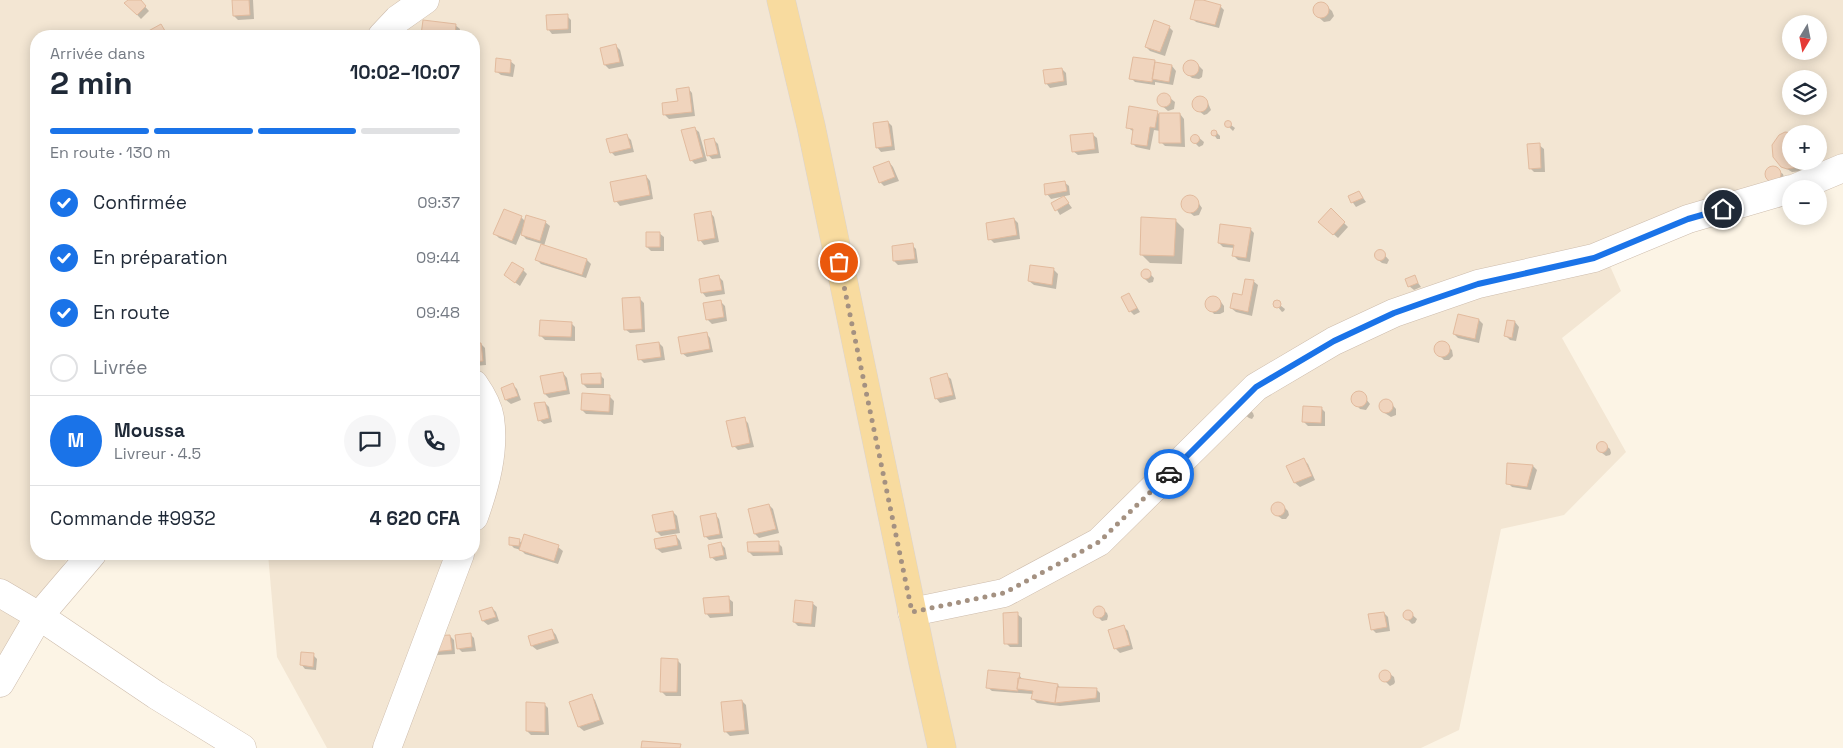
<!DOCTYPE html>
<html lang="fr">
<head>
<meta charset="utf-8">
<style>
	:root { --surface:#fff; --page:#f6f6f7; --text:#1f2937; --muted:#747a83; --line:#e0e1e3; --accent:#1a73e8 }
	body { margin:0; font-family:"Space Grotesk",sans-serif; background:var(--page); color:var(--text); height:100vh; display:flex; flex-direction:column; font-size:19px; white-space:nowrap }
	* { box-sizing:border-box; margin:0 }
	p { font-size:16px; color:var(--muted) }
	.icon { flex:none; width:28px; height:28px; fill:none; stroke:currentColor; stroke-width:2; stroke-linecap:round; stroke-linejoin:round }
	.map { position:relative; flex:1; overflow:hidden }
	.sheet { position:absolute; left:30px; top:30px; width:450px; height:530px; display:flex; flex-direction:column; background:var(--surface); border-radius:20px; box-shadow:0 2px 12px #0003 }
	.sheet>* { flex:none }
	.needle { width:32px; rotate:190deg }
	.buttons { position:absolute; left:1782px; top:15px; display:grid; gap:10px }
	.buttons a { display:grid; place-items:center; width:45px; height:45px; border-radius:50%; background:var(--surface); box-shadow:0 2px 12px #0003; font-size:25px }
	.pin { position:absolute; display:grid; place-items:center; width:42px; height:42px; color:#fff; margin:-21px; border:2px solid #fff; border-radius:50%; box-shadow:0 1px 5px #0007 }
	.courier { position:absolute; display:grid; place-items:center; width:50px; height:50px; margin:-25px; border:4px solid #1a73e8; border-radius:50%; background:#fff; color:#222; box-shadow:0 1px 6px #0007 }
	.head em { font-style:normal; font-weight:700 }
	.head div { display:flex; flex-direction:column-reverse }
	.head { display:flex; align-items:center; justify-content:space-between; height:85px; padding:0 20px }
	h1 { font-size:32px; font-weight:700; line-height:38px }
	.bar { display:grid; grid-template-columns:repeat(4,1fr); gap:8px 5px; align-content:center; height:60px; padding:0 20px }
	.bar i { height:6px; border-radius:4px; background:var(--line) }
	.bar .on { background:var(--accent) }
	.bar p { grid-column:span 4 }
	.line { display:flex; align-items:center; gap:12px; padding:0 20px; border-top:1px solid var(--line) }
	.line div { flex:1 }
	.round { display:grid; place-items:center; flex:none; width:52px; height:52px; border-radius:26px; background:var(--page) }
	ol { padding:0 20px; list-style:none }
	li { display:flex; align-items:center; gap:15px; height:55px }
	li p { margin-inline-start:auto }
	li .icon { padding:5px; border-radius:50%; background:var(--accent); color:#fff; stroke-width:4 }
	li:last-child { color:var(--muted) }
	li i { width:28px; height:28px; border:2px solid var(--line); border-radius:50% }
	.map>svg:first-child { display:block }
</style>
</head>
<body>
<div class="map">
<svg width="1843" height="748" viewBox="0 0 1843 748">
	<rect width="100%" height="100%" fill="#fcf4e5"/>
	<!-- residential -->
	<path fill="#f3e6d3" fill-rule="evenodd" d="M0,0H1843V164L1599,241L1621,291L1562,338L1626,452L1564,515L1501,529L1459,730L1421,748H327L277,657L268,554H474V36H36V554H70L0,669ZM1791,24H1819V51H1791ZM1791,79H1819V106H1791ZM1791,134H1819V161H1791Z"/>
	<!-- shadow -->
	<path fill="#0003" d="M130,0H139L149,11L141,19L126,3Z
		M233,0H253L254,19L238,20L234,16Z
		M1196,0L1220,6L1224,10L1219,28L1196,22L1192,18Z
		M1319,3H1323L1332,11L1334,16L1330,21L1324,22L1315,14L1314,9Z
		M567,16L571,20V33L552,34L548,29Z
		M455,25L460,29L459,36H425L423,34Z
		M1169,27L1173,31L1165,56L1150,51L1146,47Z
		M616,46L620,50L624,66L609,69L605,65Z
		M510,61L515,65L513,77L501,75L496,71Z
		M1154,61L1157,64L1172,66L1176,71L1173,85L1155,82V85L1135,82L1131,78Z
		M1189,62H1195L1203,70L1202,77L1199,79L1192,78L1187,73L1185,67Z
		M1062,69L1066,73L1067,85L1050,88L1046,83Z
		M688,88L692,93L695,116L669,119L665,115L679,102Z
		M1165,94L1175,102L1174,109L1168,111L1160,104L1159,98L1161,95Z
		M1199,98L1204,99L1208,103L1211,110L1207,114L1204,115L1194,107L1193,103Z
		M1157,113L1159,114H1180L1184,119L1185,147L1165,146L1161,142L1160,131L1154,130L1150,150L1136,147L1132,143L1134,132L1127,127Z
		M888,122L892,126L895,150L881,152L877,147Z
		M1227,122L1235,128L1233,131L1226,124Z
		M694,128L699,132L707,161L695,164L691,160Z
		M1212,132H1216L1220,136V139H1217Z
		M1092,134L1097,138L1099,153L1078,155L1073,151Z
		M1791,134V161H1812L1803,171L1792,172L1782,166L1774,145Z
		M626,135L631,140L634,152L615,156L611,152Z
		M1197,136L1204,142L1203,145L1199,147L1192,140L1193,137Z
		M714,140L718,144L721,158L712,159L708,155Z
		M1539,145L1544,149L1545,172H1534L1530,168Z
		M474,154L478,159L476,173H474Z
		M889,162L893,167L899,181L884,186L880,182Z
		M1774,168L1783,174L1785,181L1772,183L1767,178V172L1769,169Z
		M646,176L650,181L653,199L620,206L616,201Z
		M1064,182L1069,186L1070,195L1051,199L1047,194Z
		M1359,192L1366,202L1356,207L1349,197Z
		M1190,196L1195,198L1202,208L1199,215L1194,216L1184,208L1182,203L1186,198Z
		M1064,197L1072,208L1060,215L1053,203Z
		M1331,210L1348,227L1338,238L1320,222Z
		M710,212L714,217L719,242L704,245L700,240Z
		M521,217L526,222H545L550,226L544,246L587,260L591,264L586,278L541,264L537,260L542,244L526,239L521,233L516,245L499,238L494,233Z
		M1014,219L1018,223L1020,239L994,243L990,239Z
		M1175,220L1184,229L1182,264L1150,263L1141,254Z
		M1250,229L1254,233L1250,262L1238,260L1234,256L1235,248L1223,247L1219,243Z
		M659,233L664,237V251H651L647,247Z
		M912,245L916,249L918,263L898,265L894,261Z
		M1381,251L1389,260L1387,264L1382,263L1377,259L1376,255L1377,252Z
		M523,270L527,274L520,286L505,275Z
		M1054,270L1058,274L1056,289L1034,285L1029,281Z
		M1146,270L1154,278L1153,282L1149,283L1143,277L1142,273Z
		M719,277L723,281L725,294L706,297L702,292Z
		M1414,277L1421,287L1414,290L1409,286Z
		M1253,281L1258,285L1252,316L1236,312L1231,308L1243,297Z
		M1129,294L1140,312L1134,315L1130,311Z
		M639,298L644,303L645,332L630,333L625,329Z
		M1210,298H1216L1221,302L1224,306V312L1220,314H1214L1210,309L1207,305V301Z
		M720,301L725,306L727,321L712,324L707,319Z
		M1276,302L1285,309L1284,311L1282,312L1278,307L1275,304Z
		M1479,320L1483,324L1479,343L1458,338L1454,334Z
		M1508,321L1515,322L1519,327L1516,341L1510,340L1506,336Z
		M571,323L575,327V341L545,340L541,336Z
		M706,333L710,338L713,352L687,357L682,353Z
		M659,343L663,347L665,360L644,363L640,359Z
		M1439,343H1444L1452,350L1453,356L1449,360H1444L1436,352V348Z
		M474,344H481L485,348L486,365L474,366Z
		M563,373L567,378L570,394L549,398L545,394Z
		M600,375L604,379V388H587L583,384Z
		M946,375L951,379L956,399L940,403L936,398Z
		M513,385L517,389L521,400L511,404L506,400L502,389Z
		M1358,393L1362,394L1370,404L1366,410L1360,409L1353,401V397Z
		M610,397L614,401L613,415L586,414L582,410Z
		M1385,400L1389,401L1396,409V415L1391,417L1383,412L1380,406Z
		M545,403L549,407L552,422L544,424L539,420Z
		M1248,408L1253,413L1254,416L1252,419L1249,418L1244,414Z
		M1321,408L1325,412V426H1308L1303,421Z
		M744,419L748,423L754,447L738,450L734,446Z
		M1600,443H1603L1610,449L1611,453L1610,455L1606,456L1598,450V447Z
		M1304,460L1308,464L1315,480L1300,487L1295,483L1288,466Z
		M1508,465L1533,466L1537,470L1531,490L1512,487L1508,483Z
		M1277,503L1281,504L1288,511L1289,515L1286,519H1282L1274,513L1273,507Z
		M769,505L773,509L779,533L759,538L755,534Z
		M673,512L677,516L680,533L661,536L657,532Z
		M715,514L719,519L723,538L709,540L705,536Z
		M676,536L680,541L682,549L662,553L657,549Z
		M519,540L522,544L558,547L563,551L558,564L525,554L521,550L514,548L510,544Z
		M778,543L782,547L783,555L753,556L749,552Z
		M721,544L725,548L727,559L716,561L711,557Z
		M728,598L733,602V616L710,618L706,613Z
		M812,603L817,607L815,627L798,626L794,622Z
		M1098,607L1102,609L1107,613L1108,616L1107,620L1102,621L1095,614V611Z
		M492,608L496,612L499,621L488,625L483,621L480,611Z
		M1407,611L1409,612L1417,619L1415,623L1412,624L1405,617Z
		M1384,613L1388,617L1390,631L1376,633L1372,629Z
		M1017,614L1022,618V647H1010L1006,643Z
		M1124,627L1128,631L1133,649L1120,653L1116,649L1110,631Z
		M552,630L556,635L559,643L537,650L532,646Z
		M470,634L474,638L476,651L462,652L458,648Z
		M450,636L454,640L455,654L437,655L433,651Z
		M313,655L317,659L316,670L305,669L301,664Z
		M677,660L681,664V696H666L661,691Z
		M1386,671L1394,677L1395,682L1394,684L1390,686L1380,676L1382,672Z
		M1019,675L1023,680L1058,685L1061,689H1096L1100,693V702L1060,706L1037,703L1032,698L1033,694L992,691L987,687Z
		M591,696L595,700L604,724L584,731L579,727L571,702Z
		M742,701L746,705L749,734L730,736L726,732Z
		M544,704L548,708L549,735H531L527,731Z"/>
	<!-- building -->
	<path fill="#f0d4bd" stroke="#e2bb9e" d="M128,0H141L146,6L137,15L124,3Z
		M232,0H249L250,15L233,16Z
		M1195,0H1203L1221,5L1215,25L1190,19Z
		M1313 10a8 8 0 1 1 16 0a8 8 0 1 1-16 0Z
		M568,14V29L547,30L546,15Z
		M423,20L456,24L455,36L421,35Z
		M1154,20L1170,26L1160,52L1145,47Z
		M161,24L168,36H144L143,34Z
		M616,44L620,62L604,65L600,48Z
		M1133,57L1155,60L1152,82L1129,79Z
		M496,58L511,60L510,73L495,72Z
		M1183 68a8 8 0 1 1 16 0a8 8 0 1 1-16 0Z
		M1155,62L1172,65L1169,82L1152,79Z
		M1062,68L1064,81L1045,84L1043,70Z
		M689,87L692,112L663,115L662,103L678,101L676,89Z
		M1157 100a7 7 0 1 1 14 0a7 7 0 1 1-14 0Z
		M1192 104a8 8 0 1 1 16 0a8 8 0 1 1-16 0Z
		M1129,106L1158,111L1155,128L1150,127L1147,146L1131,144L1133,129L1126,128Z
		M1159,113H1180L1181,143H1159Z
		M1224.5 124a3.5 3.5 0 1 1 7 0a3.5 3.5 0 1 1-7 0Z
		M888,121L892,146L876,148L873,123Z
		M695,127L703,157L690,161L681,130Z
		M1211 133a3 3 0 1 1 6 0a3 3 0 1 1-6 0Z
		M1785,132L1800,134H1791V161H1806L1799,167L1787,169L1781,167L1773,157L1772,145L1779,135Z
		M1093,133L1095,149L1072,152L1070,135Z
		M627,134L631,148L610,153L606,139Z
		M1190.5 139a4.5 4.5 0 1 1 9 0a4.5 4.5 0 1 1-9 0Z
		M714,138L718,154L707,156L704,140Z
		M1540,143L1541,168L1529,169L1527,144Z
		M889,161L895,177L879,183L873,167Z
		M1765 174a8 8 0 1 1 16 0a8 8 0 1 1-16 0Z
		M646,175L650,195L614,202L610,182Z
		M1065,181L1067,191L1045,195L1044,184Z
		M1359,191L1363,198L1351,203L1348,196Z
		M1181 204a9 9 0 1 1 18 0a9 9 0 1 1-18 0Z
		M1064,196L1069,203L1055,211L1051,203Z
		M1331,208L1345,222L1333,235L1318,222Z
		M504,209L522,216L512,241L493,234Z
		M711,211L715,238L698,241L694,214Z
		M526,215L546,221L540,241L521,235Z
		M1141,217L1176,219L1174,256L1140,255Z
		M1014,218L1017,235L988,240L986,223Z
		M1220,224L1251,228L1246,258L1232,256L1234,245L1218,243Z
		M646,232H660V247H646Z
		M913,243L915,259L893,261L892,246Z
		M541,244L587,259L582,275L535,260Z
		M1374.5 255a5.5 5.5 0 1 1 11 0a5.5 5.5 0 1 1-11 0Z
		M512,262L524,269L515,283L504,275Z
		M1030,265L1054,268L1052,285L1028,281Z
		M1141 274a5 5 0 1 1 10 0a5 5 0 1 1-10 0Z
		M719,275L722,290L701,293L699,279Z
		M1415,275L1418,283L1408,287L1405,279Z
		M1245,279L1254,280L1248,312L1230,308L1233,293L1242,295Z
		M1129,293L1137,308L1129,312L1121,297Z
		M1205 304a8 8 0 1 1 16 0a8 8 0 1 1-16 0Z
		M640,297L642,329L624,330L622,298Z
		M721,300L724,317L706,320L703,303Z
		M1273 304a4 4 0 1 1 8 0a4 4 0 1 1-8 0Z
		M1458,314L1479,319L1475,339L1453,334Z
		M540,320L572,322L571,337L539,336Z
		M1507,320L1515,321L1512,338L1504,336Z
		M707,332L710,349L681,354L678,337Z
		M1434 349a8 8 0 1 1 16 0a8 8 0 1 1-16 0Z
		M659,342L661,357L638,360L636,345Z
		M474,343H481L483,361L474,362Z
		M563,372L567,390L544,394L540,376Z
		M601,373V384H582L581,374Z
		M947,373L953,395L935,399L930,378Z
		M513,383L518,396L505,400L501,388Z
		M1351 399a8 8 0 1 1 16 0a8 8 0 1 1-16 0Z
		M582,393L610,395L609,412L581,410Z
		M1379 406a7 7 0 1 1 14 0a7 7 0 1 1-14 0Z
		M545,402L549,418L538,421L534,403Z
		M1303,406L1322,407L1321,423L1302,422Z
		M745,417L750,443L732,447L726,421Z
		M1596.5 447a5.5 5.5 0 1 1 11 0a5.5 5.5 0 1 1-11 0Z
		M1304,458L1312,476L1294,483L1286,466Z
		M1507,463L1533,465L1527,487L1506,484Z
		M1271 509a7 7 0 1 1 14 0a7 7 0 1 1-14 0Z
		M769,504L776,529L754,534L748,509Z
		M673,511L676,529L656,532L652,515Z
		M716,513L720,534L704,537L700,516Z
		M524,534L559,545L554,561L519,550Z
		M676,535L678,545L656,549L654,539Z
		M509,537L520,539L519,546L509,545Z
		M779,541V552H748L747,542Z
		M721,542L724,555L710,558L708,545Z
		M729,596L730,613L705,614L703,598Z
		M795,600L813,602L811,624L793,622Z
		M1093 612a6 6 0 1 1 12 0a6 6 0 1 1-12 0Z
		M492,607L496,617L482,621L479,611Z
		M1403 615a5 5 0 1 1 10 0a5 5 0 1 1-10 0Z
		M1018,612V644H1004L1003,613Z
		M1384,612L1387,627L1371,630L1368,614Z
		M1124,625L1130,645L1114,649L1108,630Z
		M552,629L555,639L531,646L528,636Z
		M471,633L472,647L457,649L455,635Z
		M450,635L452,650L432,652L430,636Z
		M301,652L314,653L313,667L300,665Z
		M661,658L678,659L677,692H660Z
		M1379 676a6 6 0 1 1 12 0a6 6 0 1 1-12 0Z
		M988,670L1020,673L1017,689L1018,691L986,688Z
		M1018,678L1058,684L1055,703L1031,699L1033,691L1017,689Z
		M1057,687L1097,688L1096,698L1055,703Z
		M592,694L600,720L578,727L569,702Z
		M742,700L745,730L724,732L721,702Z
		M526,702L545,703V732L526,731Z
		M642,741L681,744L680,748H641Z"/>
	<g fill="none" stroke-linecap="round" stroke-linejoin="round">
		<!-- minor casing -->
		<g stroke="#cdbcac" stroke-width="29">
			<path id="minor" d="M382,36L398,19L425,0
				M1793,189L1843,168
				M474,384C481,394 488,406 490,418C495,452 485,486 474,517
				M0,593L39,616L156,695L242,748
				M912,612L1004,593L1099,542L1256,387L1334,341L1394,313L1478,284L1594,258L1688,219L1791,189
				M0,683L39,616L92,554
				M387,748L460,554"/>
		</g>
		<!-- primary casing -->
		<g stroke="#dbd4d0" stroke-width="29">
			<path id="primary" d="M781,0L811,126L923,663L942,748"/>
		</g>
		<!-- minor -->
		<use href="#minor" stroke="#fff" stroke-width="28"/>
		<!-- primary -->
		<use href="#primary" stroke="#f8db9f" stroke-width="28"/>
	</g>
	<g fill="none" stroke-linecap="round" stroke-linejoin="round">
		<!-- done -->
		<path stroke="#a49181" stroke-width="5" stroke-dasharray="0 9" d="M839,262L912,612L1004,593L1099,542L1169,474"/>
		<!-- route -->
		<path stroke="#1a73e8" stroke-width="6" d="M1169,474L1256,387L1334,341L1394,313L1428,301L1478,284L1594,258L1688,219L1723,209"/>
	</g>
</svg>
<div class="buttons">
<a><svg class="needle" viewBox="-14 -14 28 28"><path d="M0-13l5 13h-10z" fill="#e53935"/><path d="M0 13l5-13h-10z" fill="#747a83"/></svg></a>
<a><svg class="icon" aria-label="layers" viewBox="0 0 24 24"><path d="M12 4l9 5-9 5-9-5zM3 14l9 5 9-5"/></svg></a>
<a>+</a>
<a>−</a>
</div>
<div class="pin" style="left:839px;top:262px;background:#ea580c"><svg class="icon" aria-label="bag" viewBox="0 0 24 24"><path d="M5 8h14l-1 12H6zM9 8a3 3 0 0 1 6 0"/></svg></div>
<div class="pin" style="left:1723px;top:209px;background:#1f2937"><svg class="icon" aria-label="home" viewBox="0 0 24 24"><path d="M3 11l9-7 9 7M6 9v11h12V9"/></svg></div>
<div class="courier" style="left:1169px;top:474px"><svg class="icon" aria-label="car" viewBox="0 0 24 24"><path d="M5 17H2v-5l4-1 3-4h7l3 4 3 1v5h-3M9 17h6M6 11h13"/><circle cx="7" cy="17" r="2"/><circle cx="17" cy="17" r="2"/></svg></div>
<section class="sheet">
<div class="head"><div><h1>2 min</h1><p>Arrivée dans</p></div><em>10:02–10:07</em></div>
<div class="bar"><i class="on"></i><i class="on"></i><i class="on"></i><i></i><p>En route · 130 m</p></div>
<ol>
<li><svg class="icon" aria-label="check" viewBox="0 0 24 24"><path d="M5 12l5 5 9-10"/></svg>Confirmée<p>09:37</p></li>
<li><svg class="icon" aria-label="check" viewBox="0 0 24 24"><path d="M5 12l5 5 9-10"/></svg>En préparation<p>09:44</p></li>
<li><svg class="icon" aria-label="check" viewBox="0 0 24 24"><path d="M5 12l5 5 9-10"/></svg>En route<p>09:48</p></li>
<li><i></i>Livrée</li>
</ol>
<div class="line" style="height:90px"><b class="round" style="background:var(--accent);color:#fff">M</b><div><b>Moussa</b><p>Livreur · 4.5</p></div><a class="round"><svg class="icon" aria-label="chat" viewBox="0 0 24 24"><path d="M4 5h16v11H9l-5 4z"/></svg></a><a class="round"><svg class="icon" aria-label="phone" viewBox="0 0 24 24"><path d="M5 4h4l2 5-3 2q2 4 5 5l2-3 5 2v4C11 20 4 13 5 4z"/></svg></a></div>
<div class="line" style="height:65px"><div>Commande #9932</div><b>4 620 CFA</b></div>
</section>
</div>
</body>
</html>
